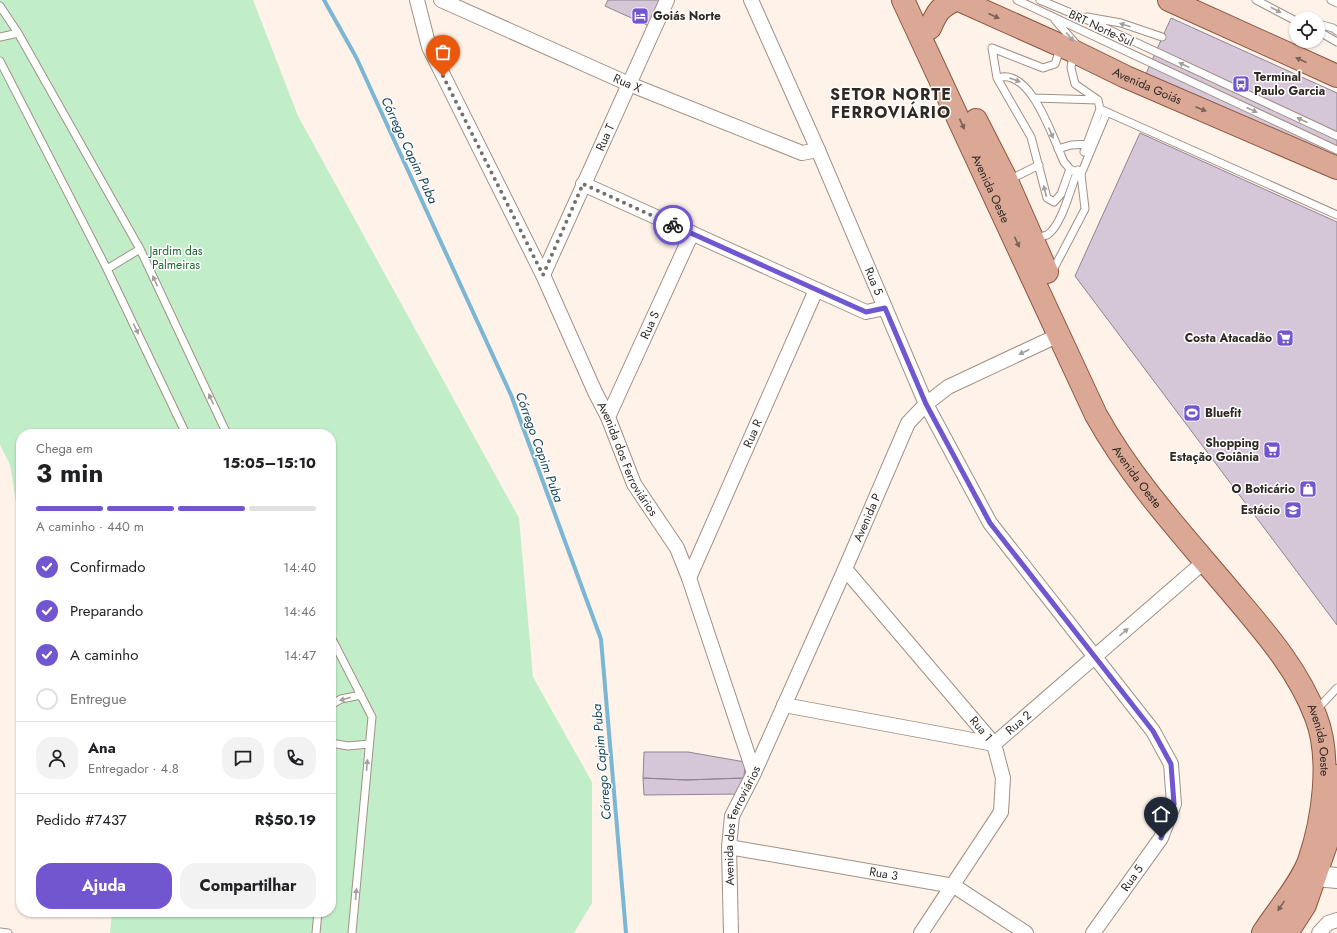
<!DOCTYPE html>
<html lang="pt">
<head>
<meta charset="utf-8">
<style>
	:root { --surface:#fff; --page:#f2f2f2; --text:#202124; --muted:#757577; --line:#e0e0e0; --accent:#7156d0 }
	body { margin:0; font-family:Jost,sans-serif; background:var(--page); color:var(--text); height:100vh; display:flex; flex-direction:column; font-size:15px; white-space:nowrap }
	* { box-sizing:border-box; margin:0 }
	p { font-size:13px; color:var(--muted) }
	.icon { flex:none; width:22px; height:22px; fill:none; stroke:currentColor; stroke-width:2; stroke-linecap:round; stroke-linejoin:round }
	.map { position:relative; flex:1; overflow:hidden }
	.panel { position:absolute; left:16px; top:429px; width:320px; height:488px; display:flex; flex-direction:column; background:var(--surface); border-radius:16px; box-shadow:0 1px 3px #0004 }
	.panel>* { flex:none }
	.fabs { position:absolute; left:1289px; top:12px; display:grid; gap:8px }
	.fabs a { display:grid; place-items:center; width:36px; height:36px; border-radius:50%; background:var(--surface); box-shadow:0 1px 3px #0004; font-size:20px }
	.pin { position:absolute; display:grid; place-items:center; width:34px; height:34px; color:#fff; margin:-41px -17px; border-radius:50% 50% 50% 0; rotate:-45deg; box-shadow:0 0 4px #0007 }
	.pin .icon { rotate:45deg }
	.courier { position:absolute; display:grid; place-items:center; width:40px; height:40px; margin:-20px; border:3px solid #7156d0; border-radius:50%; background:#fff; color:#222; box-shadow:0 1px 5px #0007 }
	.summary em { font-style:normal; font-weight:700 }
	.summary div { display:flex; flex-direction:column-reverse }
	.summary { display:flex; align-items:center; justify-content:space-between; height:68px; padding:0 20px }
	h1 { font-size:26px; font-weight:700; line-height:30px }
	.bar { display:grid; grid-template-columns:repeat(4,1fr); gap:6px 4px; align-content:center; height:48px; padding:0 20px }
	.bar i { height:5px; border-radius:3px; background:var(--line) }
	.bar .on { background:var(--accent) }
	.bar p { grid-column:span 4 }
	.line { display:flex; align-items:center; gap:10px; padding:0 20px; border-top:1px solid var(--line) }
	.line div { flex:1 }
	.round { display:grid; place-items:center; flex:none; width:42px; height:42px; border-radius:16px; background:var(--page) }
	ol { padding:0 20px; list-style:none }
	li { display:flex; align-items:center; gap:12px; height:44px }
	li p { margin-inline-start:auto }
	li .icon { padding:4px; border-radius:50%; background:var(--accent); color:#fff; stroke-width:4 }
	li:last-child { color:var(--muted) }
	li i { width:22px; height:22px; border:2px solid var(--line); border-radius:50% }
	.action { display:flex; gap:8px; margin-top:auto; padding:8px 20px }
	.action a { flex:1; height:46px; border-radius:16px; background:var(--accent); color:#fff; font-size:16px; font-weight:700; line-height:46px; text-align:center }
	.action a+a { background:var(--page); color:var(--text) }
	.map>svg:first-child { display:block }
</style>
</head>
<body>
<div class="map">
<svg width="1337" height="933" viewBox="0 0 1337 933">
	<rect width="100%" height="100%" fill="#fef2e9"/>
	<!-- green -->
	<path fill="#c1eec8" d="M0,0H253L298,116L519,518L533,677L592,782V903L574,933H110L112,912H331V434H21V532L10,465L0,445Z"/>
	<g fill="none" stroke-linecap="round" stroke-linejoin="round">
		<!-- stream -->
		<path stroke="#7bb6d4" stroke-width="4" d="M324,0L356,57L511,395L601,639L626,933"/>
	</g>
	<!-- building -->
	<path fill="#d5c6d8" stroke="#928495" d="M608,0H660L649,26L605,6Z
		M1171,18L1337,93V162L1145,76Z
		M1140,133L1337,222V625L1075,276Z
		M644,752H688L745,762L744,778L686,780L643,778Z
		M643,778L686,780L744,778L741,794L644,795Z"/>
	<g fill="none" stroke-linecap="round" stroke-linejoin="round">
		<!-- lane casing -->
		<g stroke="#a29083" stroke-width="9">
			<path id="lane" d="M1017,0L1337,150
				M1040,0L1090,21L1337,136
				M1256,0L1296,21
				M1331,0L1337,3
				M0,6L18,33
				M1087,17L1121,23L1162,37
				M1055,20L1077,45
				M1318,24L1333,28L1337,31
				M1318,31L1337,42
				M0,37L18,33L140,249L227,434
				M1073,54L1071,68L1075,84L1098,100L1100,109L1337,215
				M0,61L107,269L186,434
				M997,78L992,48L1043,68L1055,64L1060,49
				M1035,98L1098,100
				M1058,149L1071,145L1090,144
				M1084,152L1100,109
				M1070,169L1061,194L1054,202L1047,198L1031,137L997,78C1031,66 1053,139 1064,162L1070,169L1081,174
				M1009,180L1039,165
				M1035,238C1039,237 1044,236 1047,235C1062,226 1071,186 1078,170
				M107,269L140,249
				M1052,272L1085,209L1081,174L1107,112
				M331,637L372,717L352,933
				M1322,704L1337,688
				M331,705L341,699L361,695
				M331,743L348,746L369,744
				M0,932L8,933
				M316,933L318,912"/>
		</g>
		<!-- street casing -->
		<g stroke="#a29083" stroke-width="16">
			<g id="street">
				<path id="s1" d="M417,0L429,47L543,275L595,392L608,417L634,484L677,548L689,578L754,773"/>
				<path id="s2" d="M441,0L629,84L802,153L818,150"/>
				<path id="s3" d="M751,0L818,150L926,404L990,523L1153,731L1171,764L1174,804L1161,838L1093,933"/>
				<path d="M583,184L866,312L885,308"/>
				<path id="s4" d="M543,275L667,0"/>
				<path id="s5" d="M608,417L692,233"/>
				<path id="s6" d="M845,569L994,744L1003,778L1001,812L921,933"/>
				<path id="s7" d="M689,578L816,290"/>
				<path id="s8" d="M784,705L994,744L1205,561"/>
				<path id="s9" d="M729,847L954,886L1026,933"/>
				<path id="s10" d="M731,933L729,847L732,816L754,773L845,569L908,423L926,404L948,387L1059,335"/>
				<path d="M1319,933L1328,923L1337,920"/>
			</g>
		</g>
		<!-- secondary casing -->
		<g stroke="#a29083" stroke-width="22">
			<path id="secondary" d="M1300,879L1316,876L1337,878"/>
		</g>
		<!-- primary casing -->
		<g stroke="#8f5640" stroke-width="24">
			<g id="primary">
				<path id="s11" d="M903,0L1096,415C1132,480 1183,535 1231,592C1263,630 1298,669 1316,717C1332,759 1323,820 1309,861C1300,885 1277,911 1263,933"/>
				<path id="s12" d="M959,0L1073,51L1126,77L1337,168"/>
				<path d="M1169,0L1337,76"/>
				<path d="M930,28C937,12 939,8 955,0"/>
				<path d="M976,120L1007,181L1047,272"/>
				<path d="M1287,933L1305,905L1329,836L1337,807L1336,776"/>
			</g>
		</g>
		<!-- lane -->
		<use href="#lane" stroke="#fff" stroke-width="7"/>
		<!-- street -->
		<use href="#street" stroke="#fff" stroke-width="14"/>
		<!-- secondary -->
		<use href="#secondary" stroke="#fff" stroke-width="20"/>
		<!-- primary -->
		<use href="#primary" stroke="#daa895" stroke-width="22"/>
	</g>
	<!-- one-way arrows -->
	<defs><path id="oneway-solid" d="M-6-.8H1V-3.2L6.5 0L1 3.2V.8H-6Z"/></defs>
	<g fill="#a29f9c">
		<use href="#oneway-solid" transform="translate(1276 10) rotate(28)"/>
		<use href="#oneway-solid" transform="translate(1125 25) rotate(-162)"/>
		<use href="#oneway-solid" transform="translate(1070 37) rotate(50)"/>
		<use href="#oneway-solid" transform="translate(1184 65) rotate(-155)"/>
		<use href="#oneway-solid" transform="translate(1015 80) rotate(20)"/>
		<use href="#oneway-solid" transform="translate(1252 110) rotate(25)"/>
		<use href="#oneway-solid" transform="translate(1302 120) rotate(-155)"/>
		<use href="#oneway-solid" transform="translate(1051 133) rotate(66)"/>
		<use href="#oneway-solid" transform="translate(1045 191) rotate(-104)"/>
		<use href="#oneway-solid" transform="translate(155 281) rotate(-115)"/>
		<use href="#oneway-solid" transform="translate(136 329) rotate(64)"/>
		<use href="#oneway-solid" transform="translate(1024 352) rotate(155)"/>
		<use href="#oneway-solid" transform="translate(211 399) rotate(-115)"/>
		<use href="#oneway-solid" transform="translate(1124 632) rotate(-41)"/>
		<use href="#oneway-solid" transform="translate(345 699) rotate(164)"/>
		<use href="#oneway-solid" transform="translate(367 765) rotate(-85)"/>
		<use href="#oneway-solid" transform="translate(356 894) rotate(-85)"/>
	</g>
	<g fill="#7c6256">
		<use href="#oneway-solid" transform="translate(994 16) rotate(24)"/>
		<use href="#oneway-solid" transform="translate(1301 60) rotate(-156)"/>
		<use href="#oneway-solid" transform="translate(1201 109) rotate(23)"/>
		<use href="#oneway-solid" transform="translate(962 124) rotate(65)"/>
		<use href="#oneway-solid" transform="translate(1017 242) rotate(65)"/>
		<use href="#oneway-solid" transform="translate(1281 906) rotate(124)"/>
	</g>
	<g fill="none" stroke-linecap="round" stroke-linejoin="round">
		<!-- done -->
		<path stroke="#786f68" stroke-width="4" stroke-dasharray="0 7.2" d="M443,76L543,275L583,184L673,225"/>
		<!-- route -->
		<path stroke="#7156d0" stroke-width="5" d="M673,225L866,312L885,308L926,404L990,523L1153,731L1171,764L1174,804L1161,838"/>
	</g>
	<!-- icons -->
	<defs>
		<g id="hotel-square" transform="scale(0.9)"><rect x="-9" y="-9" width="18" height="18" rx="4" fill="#7156d0" stroke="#fff"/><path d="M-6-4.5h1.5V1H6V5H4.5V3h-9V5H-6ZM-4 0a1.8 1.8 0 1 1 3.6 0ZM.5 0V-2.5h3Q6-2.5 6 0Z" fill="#fff"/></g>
		<g id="bus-square" transform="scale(0.9)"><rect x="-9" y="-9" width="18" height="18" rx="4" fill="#7156d0" stroke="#fff"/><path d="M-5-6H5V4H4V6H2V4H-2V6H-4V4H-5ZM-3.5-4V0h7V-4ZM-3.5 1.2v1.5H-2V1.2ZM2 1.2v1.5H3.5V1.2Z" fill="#fff"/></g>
		<g id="supermarket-square" transform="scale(0.9)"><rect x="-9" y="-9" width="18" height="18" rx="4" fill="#7156d0" stroke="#fff"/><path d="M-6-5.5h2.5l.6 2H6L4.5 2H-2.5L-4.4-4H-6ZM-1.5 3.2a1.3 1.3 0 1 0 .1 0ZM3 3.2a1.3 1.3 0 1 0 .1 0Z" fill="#fff"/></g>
		<g id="stadium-square" transform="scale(0.9)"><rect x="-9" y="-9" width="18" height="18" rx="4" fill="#7156d0" stroke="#fff"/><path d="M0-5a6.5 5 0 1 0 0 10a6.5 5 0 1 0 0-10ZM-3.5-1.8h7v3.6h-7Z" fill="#fff"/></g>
		<g id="shop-square" transform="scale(0.9)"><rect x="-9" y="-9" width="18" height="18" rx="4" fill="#7156d0" stroke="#fff"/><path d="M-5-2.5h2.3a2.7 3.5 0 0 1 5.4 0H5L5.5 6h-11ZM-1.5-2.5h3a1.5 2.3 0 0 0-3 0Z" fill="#fff"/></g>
		<g id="university-square" transform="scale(0.9)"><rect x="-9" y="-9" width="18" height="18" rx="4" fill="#7156d0" stroke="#fff"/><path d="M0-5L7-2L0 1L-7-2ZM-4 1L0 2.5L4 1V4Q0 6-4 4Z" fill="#fff"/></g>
	</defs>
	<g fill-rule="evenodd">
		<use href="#hotel-square" x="640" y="16"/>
		<use href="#bus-square" x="1241" y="84"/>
		<use href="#supermarket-square" x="1285" y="338"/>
		<use href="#stadium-square" x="1192" y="413"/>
		<use href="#supermarket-square" x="1272" y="450"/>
		<use href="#shop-square" x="1308" y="489"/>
		<use href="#university-square" x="1293" y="510"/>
	</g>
	<g text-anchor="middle" stroke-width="3" stroke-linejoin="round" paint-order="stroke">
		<!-- poi labels -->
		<g font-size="12" font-weight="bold" fill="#302923" stroke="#fff" text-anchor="end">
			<text x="653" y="20" text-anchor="start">Goiás Norte</text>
			<text x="1254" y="81" text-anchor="start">Terminal<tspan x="1254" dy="14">Paulo Garcia</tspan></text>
			<text x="1272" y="342">Costa Atacadão</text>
			<text x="1205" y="417" text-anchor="start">Bluefit</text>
			<text x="1259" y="447">Shopping<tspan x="1259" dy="14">Estação Goiânia</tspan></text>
			<text x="1295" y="493">O Boticário</text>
			<text x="1280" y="514">Estácio</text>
		</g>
		<!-- street labels -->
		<g font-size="12" fill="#302923" stroke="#fff">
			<text transform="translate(1101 28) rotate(25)" y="4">BRT Norte-Sul</text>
			<text dy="4" stroke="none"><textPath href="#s2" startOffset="204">Rua X</textPath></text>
			<text dy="4" stroke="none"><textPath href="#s12" startOffset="207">Avenida Goiás</textPath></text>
			<text dy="4" stroke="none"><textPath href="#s4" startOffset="151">Rua T</textPath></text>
			<text dy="4" stroke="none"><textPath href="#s11" startOffset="208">Avenida Oeste</textPath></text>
			<text dy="4" stroke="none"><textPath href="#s3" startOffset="307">Rua 5</textPath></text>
			<text dy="4" stroke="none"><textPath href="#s5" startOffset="101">Rua S</textPath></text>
			<text dy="4" stroke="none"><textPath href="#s7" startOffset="158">Rua R</textPath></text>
			<text dy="4" stroke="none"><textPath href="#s1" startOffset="506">Avenida dos Ferroviários</textPath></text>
			<text dy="4" stroke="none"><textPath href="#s11" startOffset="532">Avenida Oeste</textPath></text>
			<text dy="4" stroke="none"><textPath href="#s10" startOffset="445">Avenida P</textPath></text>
			<text dy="4" stroke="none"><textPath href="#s8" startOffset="246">Rua 2</textPath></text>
			<text dy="4" stroke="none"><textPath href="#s6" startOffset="210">Rua 1</textPath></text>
			<text dy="4" stroke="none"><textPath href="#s11" startOffset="856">Avenida Oeste</textPath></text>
			<text dy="4" stroke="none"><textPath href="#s10" startOffset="110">Avenida dos Ferroviários</textPath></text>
			<text dy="4" stroke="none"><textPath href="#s9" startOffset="157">Rua 3</textPath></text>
			<text transform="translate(1132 878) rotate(-55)" y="4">Rua 5</text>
		</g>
		<!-- park labels -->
		<g font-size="12" fill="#1e6332" stroke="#fff">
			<text x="176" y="255">Jardim das<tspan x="176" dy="14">Palmeiras</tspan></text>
		</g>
		<!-- water labels -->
		<g font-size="13" font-style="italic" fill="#134459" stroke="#fff">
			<text transform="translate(410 150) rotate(65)" y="5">Córrego Capim Puba</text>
			<text transform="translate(540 447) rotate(70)" y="5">Córrego Capim Puba</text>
			<text transform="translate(601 762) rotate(-95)" y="5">Córrego Capim Puba</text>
		</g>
		<!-- district labels -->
		<g font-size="16" font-weight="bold" letter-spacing="1" fill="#302923" stroke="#fff">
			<text x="891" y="100">SETOR NORTE<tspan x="891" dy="18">FERROVIÁRIO</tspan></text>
		</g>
	</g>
</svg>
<div class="fabs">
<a><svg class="icon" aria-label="locate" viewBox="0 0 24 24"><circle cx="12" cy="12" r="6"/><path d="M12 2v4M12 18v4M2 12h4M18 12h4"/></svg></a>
</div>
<div class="pin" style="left:443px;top:76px;background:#ea580c"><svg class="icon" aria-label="bag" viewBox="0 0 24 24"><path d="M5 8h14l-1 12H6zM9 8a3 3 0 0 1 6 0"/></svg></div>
<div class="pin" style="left:1161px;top:838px;background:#1f2937"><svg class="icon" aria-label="home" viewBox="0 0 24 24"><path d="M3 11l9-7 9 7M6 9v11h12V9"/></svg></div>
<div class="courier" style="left:673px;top:225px"><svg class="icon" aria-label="bike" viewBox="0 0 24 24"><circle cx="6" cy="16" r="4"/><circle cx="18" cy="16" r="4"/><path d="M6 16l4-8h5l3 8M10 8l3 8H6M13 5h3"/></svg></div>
<section class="panel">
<div class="summary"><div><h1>3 min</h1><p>Chega em</p></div><em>15:05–15:10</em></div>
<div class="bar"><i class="on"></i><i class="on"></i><i class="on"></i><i></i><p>A caminho · 440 m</p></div>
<ol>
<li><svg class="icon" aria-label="check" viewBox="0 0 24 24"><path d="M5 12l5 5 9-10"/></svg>Confirmado<p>14:40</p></li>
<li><svg class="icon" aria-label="check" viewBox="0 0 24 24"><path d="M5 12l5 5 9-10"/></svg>Preparando<p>14:46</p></li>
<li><svg class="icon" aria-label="check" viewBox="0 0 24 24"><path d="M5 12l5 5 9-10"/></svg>A caminho<p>14:47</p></li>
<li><i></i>Entregue</li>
</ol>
<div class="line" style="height:72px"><a class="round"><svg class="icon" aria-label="person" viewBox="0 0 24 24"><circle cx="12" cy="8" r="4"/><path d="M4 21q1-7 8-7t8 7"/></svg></a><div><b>Ana</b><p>Entregador · 4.8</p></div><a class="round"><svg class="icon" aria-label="chat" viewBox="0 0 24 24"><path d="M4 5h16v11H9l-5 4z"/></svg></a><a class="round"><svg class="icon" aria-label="phone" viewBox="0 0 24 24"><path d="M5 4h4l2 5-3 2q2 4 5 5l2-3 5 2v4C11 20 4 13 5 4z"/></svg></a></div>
<div class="line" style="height:52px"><div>Pedido #7437</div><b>R$50.19</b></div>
<div class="action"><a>Ajuda</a><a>Compartilhar</a></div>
</section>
</div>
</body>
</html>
